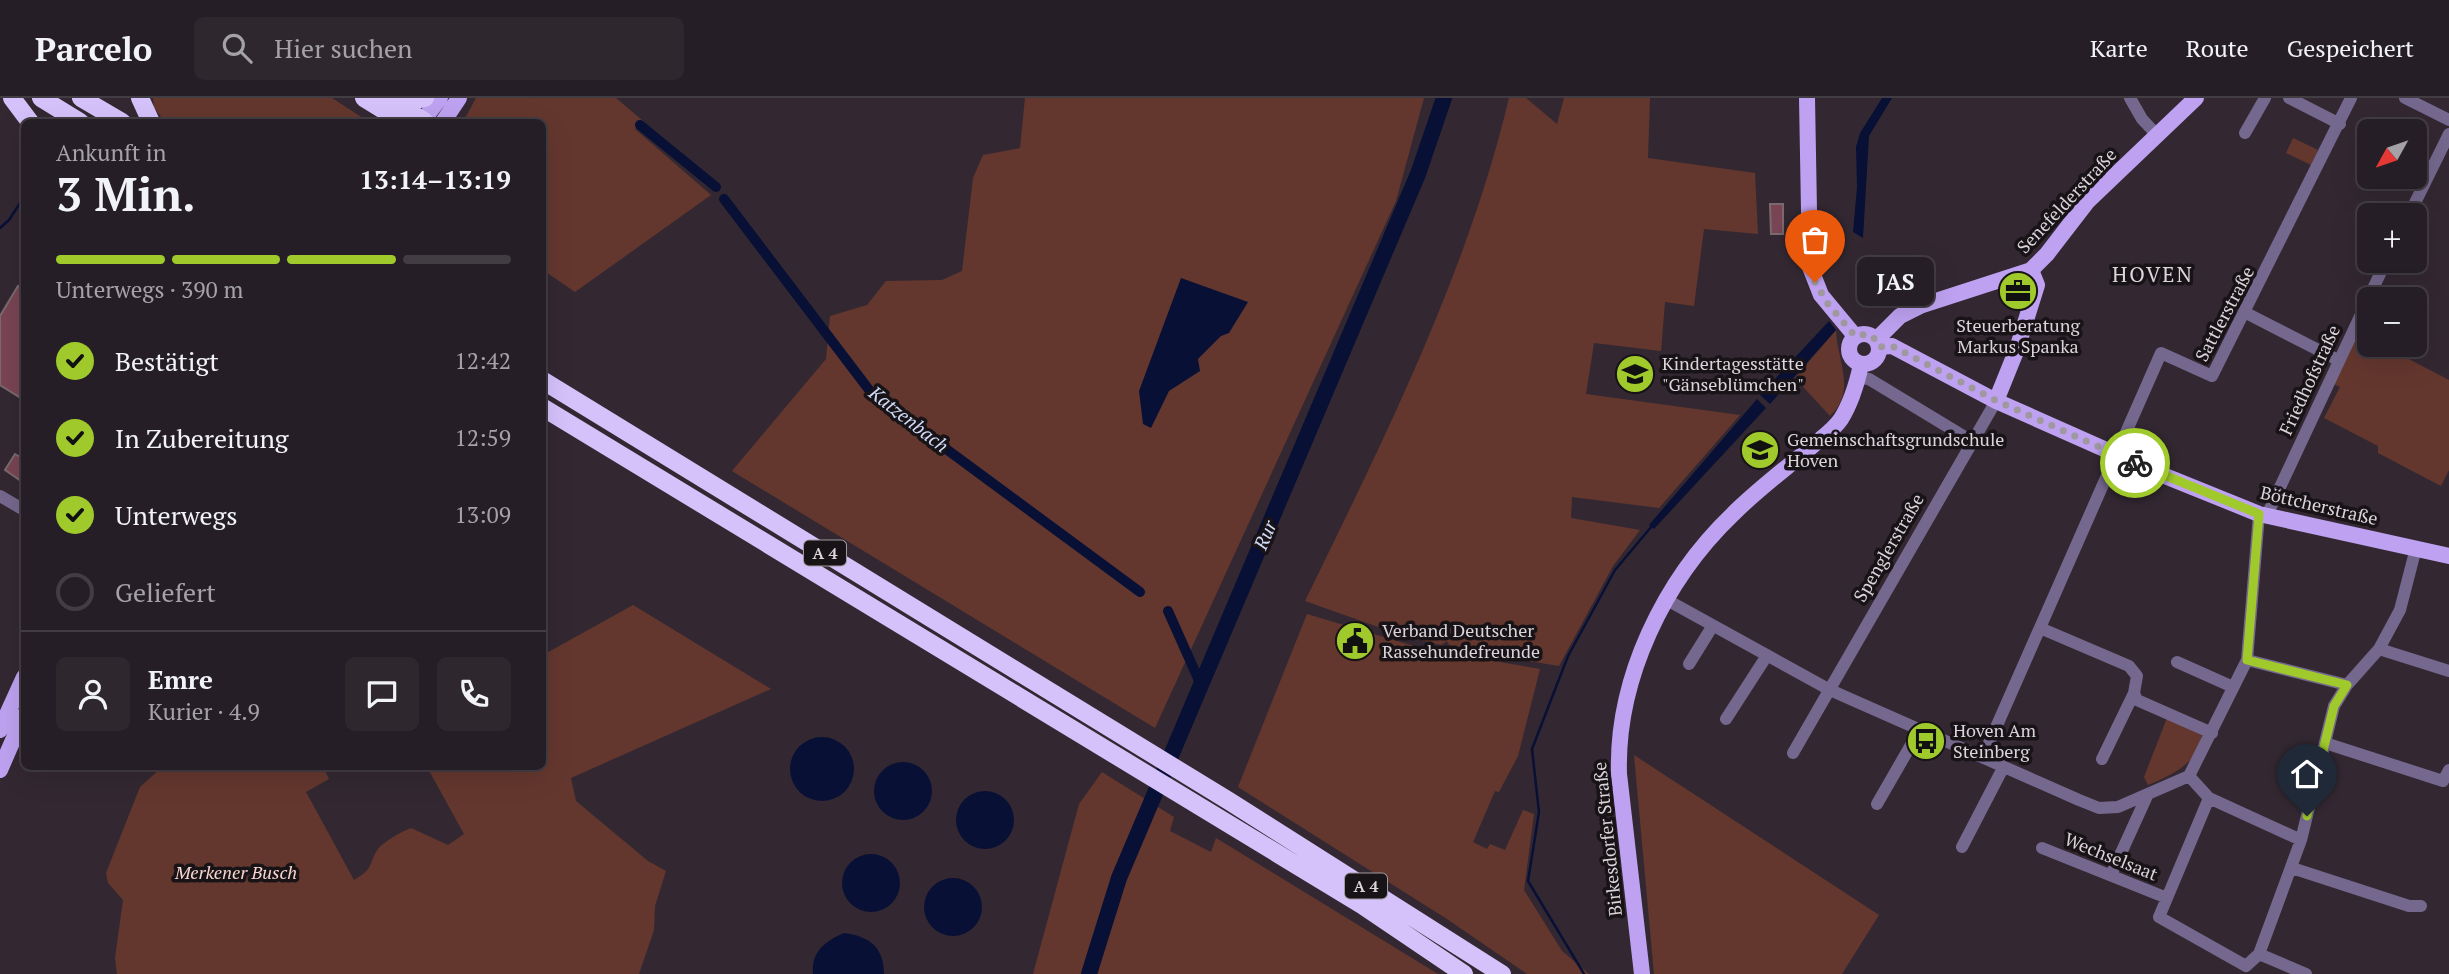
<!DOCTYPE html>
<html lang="de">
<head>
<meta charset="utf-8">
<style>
	:root { --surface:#261e26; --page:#2e272e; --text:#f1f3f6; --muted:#a4a2a7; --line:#423c43; --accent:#a0ca2c }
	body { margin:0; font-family:"PT Serif",serif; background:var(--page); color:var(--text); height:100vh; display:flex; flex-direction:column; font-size:26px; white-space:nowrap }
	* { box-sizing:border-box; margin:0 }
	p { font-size:23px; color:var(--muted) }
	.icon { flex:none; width:38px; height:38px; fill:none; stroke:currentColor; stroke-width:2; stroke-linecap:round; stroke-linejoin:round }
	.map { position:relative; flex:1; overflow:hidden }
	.sheet { position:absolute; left:21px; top:21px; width:525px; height:651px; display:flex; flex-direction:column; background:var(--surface); border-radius:10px; box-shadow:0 7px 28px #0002,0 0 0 2px var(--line) }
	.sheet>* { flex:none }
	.needle { width:46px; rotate:230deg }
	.buttons { position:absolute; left:2357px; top:21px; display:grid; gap:14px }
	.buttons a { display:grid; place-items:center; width:70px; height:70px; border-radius:10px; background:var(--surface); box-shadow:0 7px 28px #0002,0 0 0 2px var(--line); font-size:35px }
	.pin { position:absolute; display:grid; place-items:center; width:60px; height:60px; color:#fff; margin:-72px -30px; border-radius:50% 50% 50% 0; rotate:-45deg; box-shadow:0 0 7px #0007 }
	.pin .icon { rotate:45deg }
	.courier { position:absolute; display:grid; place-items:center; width:70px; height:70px; margin:-35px; border:5px solid #a0ca2c; border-radius:50%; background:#fff; color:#222; box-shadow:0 2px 9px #0007 }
	.bubble { position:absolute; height:49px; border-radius:10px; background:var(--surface); box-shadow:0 7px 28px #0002,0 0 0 2px var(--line); font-size:23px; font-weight:600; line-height:49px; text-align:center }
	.headline em { font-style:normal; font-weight:600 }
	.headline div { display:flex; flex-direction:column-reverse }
	.headline { display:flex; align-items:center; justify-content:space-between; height:119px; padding:0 35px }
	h1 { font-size:46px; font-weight:600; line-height:52px }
	.bar { display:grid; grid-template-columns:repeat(4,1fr); gap:10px 7px; align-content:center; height:84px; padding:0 35px }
	.bar i { height:9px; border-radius:5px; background:var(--line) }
	.bar .selected { background:var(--accent) }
	.bar p { grid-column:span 4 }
	.line { display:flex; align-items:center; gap:18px; padding:0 35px; border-top:2px solid var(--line) }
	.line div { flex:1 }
	.round { display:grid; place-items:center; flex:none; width:74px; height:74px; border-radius:10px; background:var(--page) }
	ol { padding:0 35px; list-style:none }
	li { display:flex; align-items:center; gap:21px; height:77px }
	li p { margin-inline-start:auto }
	li .icon { padding:7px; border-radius:50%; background:var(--accent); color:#111; stroke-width:4 }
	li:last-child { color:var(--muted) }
	li i { width:38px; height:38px; border:4px solid var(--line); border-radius:50% }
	header { display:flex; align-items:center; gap:42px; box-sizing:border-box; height:98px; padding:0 35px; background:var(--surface); border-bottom:2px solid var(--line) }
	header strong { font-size:33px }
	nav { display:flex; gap:38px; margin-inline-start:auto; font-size:24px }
	.search { width:490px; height:63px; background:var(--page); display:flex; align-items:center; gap:18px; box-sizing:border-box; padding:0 24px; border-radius:10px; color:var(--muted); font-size:26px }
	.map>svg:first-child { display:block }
</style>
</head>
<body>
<header>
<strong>Parcelo</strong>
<div class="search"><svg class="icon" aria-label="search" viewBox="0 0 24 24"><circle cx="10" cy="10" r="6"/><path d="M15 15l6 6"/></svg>Hier suchen</div>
<nav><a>Karte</a><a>Route</a><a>Gespeichert</a></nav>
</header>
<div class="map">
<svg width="2449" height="876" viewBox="0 0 2449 876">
	<rect width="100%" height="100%" fill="#332832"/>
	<!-- green -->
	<path fill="#64372e" d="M153,0H332L369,24H165L154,10Z
		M476,0H616L643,23L635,31L711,97L575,194L543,172L542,24H463Z
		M1025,0H1424L1396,103L1155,630L732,373L826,261L830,218L867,207L886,183L942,182L962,173L973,80L983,57L1020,50Z
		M1509,0H1526L1557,26L1564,0H1650L1648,60L1755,75L1758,136L1704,131L1694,208L1665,204L1661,253L1594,245L1586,296L1740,317L1659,410L1572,399L1571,420L1640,432L1613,468L1559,568L1451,550L1447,543L1441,547L1401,537L1305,503C1384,341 1467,176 1509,0Z
		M2293,40L2318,52L2311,67L2286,55Z
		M1836,232C1837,263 1857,293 1830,318L1795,280Z
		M2357,234L2369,240L2370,247H2382L2449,282V372L2441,388L2378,355V348L2324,320L2340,289L2332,285Z
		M633,507L771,591L571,680L576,703L648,763L666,773L655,808L654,832L639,876H117L115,860L123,802L108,785L106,775L140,689L162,669H323L329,681L306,694L354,782C376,769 367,767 378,751C383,744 403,733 411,730L448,747L464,736L427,669L542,668L543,557Z
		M1307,516L1424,551L1540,571L1518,658L1499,694L1495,693L1473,744L1487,751L1490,746L1505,752L1523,712L1534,716L1524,792L1562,853L1589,876H1527L1447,821L1238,689Z
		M2167,620L2202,634C2201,664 2172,677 2148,687L2144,679Z
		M1634,657L1879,817L1842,876H1654Z
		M1102,674L1174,719L1170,733L1211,754L1216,740L1438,876H1033L1079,706Z"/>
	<!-- water -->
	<path fill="#081035" d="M1882,0H1892L1869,38L1863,140L1853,134L1857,89L1856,49L1860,35Z
		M1181,180L1248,204L1229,235L1221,238L1198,261L1200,273L1169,293L1151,330L1143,326L1139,293Z
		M1829,223L1836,232L1770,306L1760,297Z
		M1757,301L1766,310L1654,431L1649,427Z
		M790 671a32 32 0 1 1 64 0a32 32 0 1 1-64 0Z
		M874 693a29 29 0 1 1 58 0a29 29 0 1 1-58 0Z
		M956 722a29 29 0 1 1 58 0a29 29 0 1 1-58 0Z
		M842 785a29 29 0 1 1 58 0a29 29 0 1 1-58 0Z
		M924 809a29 29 0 1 1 58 0a29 29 0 1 1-58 0Z
		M844,835C869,838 884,849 884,876H813C811,854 825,843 844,835Z"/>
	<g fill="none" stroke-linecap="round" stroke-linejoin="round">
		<!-- stream -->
		<path stroke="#081035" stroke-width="2.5" d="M0,130L9,122L24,99
			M1584,876L1528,783L1539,714L1532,651L1568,558L1615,472L1652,428"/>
		<!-- canal -->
		<path stroke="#081035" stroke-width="10" d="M640,27L716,89
			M724,101L873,297L1140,494
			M1168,513L1201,587"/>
		<!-- river -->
		<path stroke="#081035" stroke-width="16" d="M1089,876L1119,780L1418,76L1444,0"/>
	</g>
	<!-- building -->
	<path fill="#794454" stroke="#7a696d" stroke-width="2" d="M1770,106H1783V136H1771Z
		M18,188L24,192V302L0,287V218Z
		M15,356L24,361V385L5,372Z"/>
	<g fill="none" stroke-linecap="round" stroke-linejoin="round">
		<!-- minor -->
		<path stroke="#75688e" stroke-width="12" d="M2130,0L2142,21L2157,37
			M2289,0L2340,26
			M2405,0L2449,22
			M2245,35L2265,0
			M2409,117L2449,36
			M2246,215L2338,262
			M1858,280L1869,281L1973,344
			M0,398L24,412
			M2267,417L2386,163
			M1667,502L1830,592L2079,702L2099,710L2118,709L2189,678L2247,562L2259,416
			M2040,530L2129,568L2137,578L2134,595L2102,661
			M2379,551L2449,573
			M2247,562L2347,587
			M2177,564L2233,589
			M1689,566L1712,529
			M2134,595L2137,602L2212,635
			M1726,621L1766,559
			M2325,645L2443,683L2449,672
			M1793,655L1996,303
			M1983,659L2161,255L2212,278L2351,0
			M2189,678L2209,700L2301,742
			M1877,706L1919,633
			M1962,749L2003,670
			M2042,750L2167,800L2209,700
			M2292,770L2409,808H2421
			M2111,777L2147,698
			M2167,800L2159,819L2246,868L2259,856L2301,742L2334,608L2347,587L2379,551L2400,512L2416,450
			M2259,856L2306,876"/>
		<!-- major -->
		<path stroke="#bea2f1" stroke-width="16" d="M1807,0L1810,169L1821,197L1855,238
			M422,24L440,0
			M443,24L459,0
			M1849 251a15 15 0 1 1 30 0a15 15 0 1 1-30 0Z
			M1876,242L1900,218L1920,208L2031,172L2047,156L2087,104L2196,0
			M1879,249L1892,248L1996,303L2165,378L2259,416L2449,458
			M1996,303L2017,251L2037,187L2031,172
			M0,632L24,579
			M0,672L24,617
			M1642,876L1619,676C1616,581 1664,482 1733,416C1757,392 1784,372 1810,350C1820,341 1833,333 1841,321C1851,305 1857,285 1861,267"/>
		<!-- highway -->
		<path stroke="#d6c2fb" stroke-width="18" d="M12,0L30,24
			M41,0L80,24
			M81,0L122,24
			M140,0L151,24
			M364,0L403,24
			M386,0L424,23
			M398,6L425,0
			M542,282L1229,703L1502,876
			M542,309L1362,807L1464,876"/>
	</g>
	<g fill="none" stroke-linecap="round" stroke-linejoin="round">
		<!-- done -->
		<path stroke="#a0989f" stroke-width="7" stroke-dasharray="0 12.6" d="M1815,184L1828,206L1855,238L1868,236L1876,242L1879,249L1892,248L1997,303L2135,365"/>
		<!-- route -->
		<path stroke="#a0ca2c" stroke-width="9" d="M2135,365L2259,416L2247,562L2347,587L2334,608L2307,718"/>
	</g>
	<!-- icons -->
	<defs>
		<g id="office-disc" transform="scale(2.0125)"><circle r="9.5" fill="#a0ca2c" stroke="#181317"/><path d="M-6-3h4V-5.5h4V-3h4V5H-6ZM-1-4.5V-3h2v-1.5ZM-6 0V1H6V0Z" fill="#111"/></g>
		<g id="school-disc" transform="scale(2.0125)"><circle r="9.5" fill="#a0ca2c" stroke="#181317"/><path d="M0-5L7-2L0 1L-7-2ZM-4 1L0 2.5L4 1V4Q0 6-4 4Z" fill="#111"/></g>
		<g id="civic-disc" transform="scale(2.0125)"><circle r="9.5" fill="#a0ca2c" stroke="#181317"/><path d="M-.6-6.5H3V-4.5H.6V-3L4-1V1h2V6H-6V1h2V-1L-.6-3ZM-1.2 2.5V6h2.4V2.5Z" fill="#111"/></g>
		<g id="bus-disc" transform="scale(2.0125)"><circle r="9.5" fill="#a0ca2c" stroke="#181317"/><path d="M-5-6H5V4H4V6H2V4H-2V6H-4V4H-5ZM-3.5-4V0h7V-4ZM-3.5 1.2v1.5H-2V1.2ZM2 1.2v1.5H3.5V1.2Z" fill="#111"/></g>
	</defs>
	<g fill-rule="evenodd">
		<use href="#office-disc" x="2018" y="193"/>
		<use href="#school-disc" x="1635" y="276"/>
		<use href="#school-disc" x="1760" y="352"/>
		<use href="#civic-disc" x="1355" y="543"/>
		<use href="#bus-disc" x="1926" y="643"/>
	</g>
	<g text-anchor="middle" stroke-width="7" stroke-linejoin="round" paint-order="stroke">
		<!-- shield labels -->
		<g fill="#181317" stroke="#a09aa0" stroke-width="2">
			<rect x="804" y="442.5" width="42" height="25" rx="5"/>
			<rect x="1345" y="775.5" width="42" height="25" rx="5"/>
		</g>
		<g font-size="16" font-weight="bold" fill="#dbd4da">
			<text x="825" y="461">A 4</text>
			<text x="1366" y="794">A 4</text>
		</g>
		<!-- street labels -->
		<g font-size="18" fill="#dbd4da" stroke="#181317">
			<text transform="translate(2067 103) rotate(-47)" y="6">Senefelderstraße</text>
			<text transform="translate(2225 216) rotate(-62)" y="6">Sattlerstraße</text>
			<text transform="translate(2310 282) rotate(-65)" y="6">Friedhofstraße</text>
			<text transform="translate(2319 408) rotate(13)" y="6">Böttcherstraße</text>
			<text transform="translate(1889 450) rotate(-60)" y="6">Spenglerstraße</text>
			<text transform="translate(1608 741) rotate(-96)" y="6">Birkesdorfer Straße</text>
			<text transform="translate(2111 759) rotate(22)" y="6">Wechselsaat</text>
		</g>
		<!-- poi labels -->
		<g font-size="18" fill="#dbd4da" stroke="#181317" text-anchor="start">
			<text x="2018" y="234" text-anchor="middle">Steuerberatung<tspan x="2018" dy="21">Markus Spanka</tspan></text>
			<text x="1662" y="272">Kindertagesstätte<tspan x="1662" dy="21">"Gänseblümchen"</tspan></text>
			<text x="1787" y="348">Gemeinschaftsgrundschule<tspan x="1787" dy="21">Hoven</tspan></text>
			<text x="1382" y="539">Verband Deutscher<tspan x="1382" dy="21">Rassehundefreunde</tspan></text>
			<text x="1953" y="639">Hoven Am<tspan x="1953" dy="21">Steinberg</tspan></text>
		</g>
		<!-- park labels -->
		<g font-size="18" font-style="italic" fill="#f9d6ce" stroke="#181317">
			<text x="236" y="781">Merkener Busch</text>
		</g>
		<!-- water labels -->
		<g font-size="19" font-style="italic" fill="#d0dbf8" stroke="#181317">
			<text transform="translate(909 321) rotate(38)" y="7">Katzenbach</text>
			<text transform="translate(1265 437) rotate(-67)" y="7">Rur</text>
		</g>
		<!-- quarter labels -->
		<g font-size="21" letter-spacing="2" fill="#dbd4da" stroke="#181317">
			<text x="2153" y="184">HOVEN</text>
		</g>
	</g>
</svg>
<div class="buttons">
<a><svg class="needle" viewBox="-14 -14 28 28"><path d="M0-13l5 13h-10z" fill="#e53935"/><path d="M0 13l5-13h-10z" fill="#a4a2a7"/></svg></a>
<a>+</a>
<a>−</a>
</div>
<div class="pin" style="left:1815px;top:184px;background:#ea580c"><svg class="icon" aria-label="bag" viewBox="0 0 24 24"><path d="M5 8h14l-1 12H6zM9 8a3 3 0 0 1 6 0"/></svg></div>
<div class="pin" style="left:2307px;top:718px;background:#1f2937"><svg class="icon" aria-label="home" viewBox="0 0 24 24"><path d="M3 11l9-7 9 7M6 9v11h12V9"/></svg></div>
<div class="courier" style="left:2135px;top:365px"><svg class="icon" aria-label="bike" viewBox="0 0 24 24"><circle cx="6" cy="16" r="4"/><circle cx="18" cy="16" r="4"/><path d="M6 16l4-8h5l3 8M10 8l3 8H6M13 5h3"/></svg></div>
<div class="bubble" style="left:1857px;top:159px;width:77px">JAS</div>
<section class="sheet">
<div class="headline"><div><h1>3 Min.</h1><p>Ankunft in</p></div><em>13:14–13:19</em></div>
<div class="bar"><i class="selected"></i><i class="selected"></i><i class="selected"></i><i></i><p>Unterwegs · 390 m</p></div>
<ol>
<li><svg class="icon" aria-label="check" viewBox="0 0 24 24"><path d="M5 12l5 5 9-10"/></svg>Bestätigt<p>12:42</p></li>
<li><svg class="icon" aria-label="check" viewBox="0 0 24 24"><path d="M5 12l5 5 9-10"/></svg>In Zubereitung<p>12:59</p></li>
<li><svg class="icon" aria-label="check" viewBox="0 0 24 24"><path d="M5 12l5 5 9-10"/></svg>Unterwegs<p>13:09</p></li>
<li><i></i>Geliefert</li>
</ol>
<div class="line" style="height:126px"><a class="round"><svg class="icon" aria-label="person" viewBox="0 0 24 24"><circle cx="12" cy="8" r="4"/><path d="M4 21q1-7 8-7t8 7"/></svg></a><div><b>Emre</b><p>Kurier · 4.9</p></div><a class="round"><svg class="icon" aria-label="chat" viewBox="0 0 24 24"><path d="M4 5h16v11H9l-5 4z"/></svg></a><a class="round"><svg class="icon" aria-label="phone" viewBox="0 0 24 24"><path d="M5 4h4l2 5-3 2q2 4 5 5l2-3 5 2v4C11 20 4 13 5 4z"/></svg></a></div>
</section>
</div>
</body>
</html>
